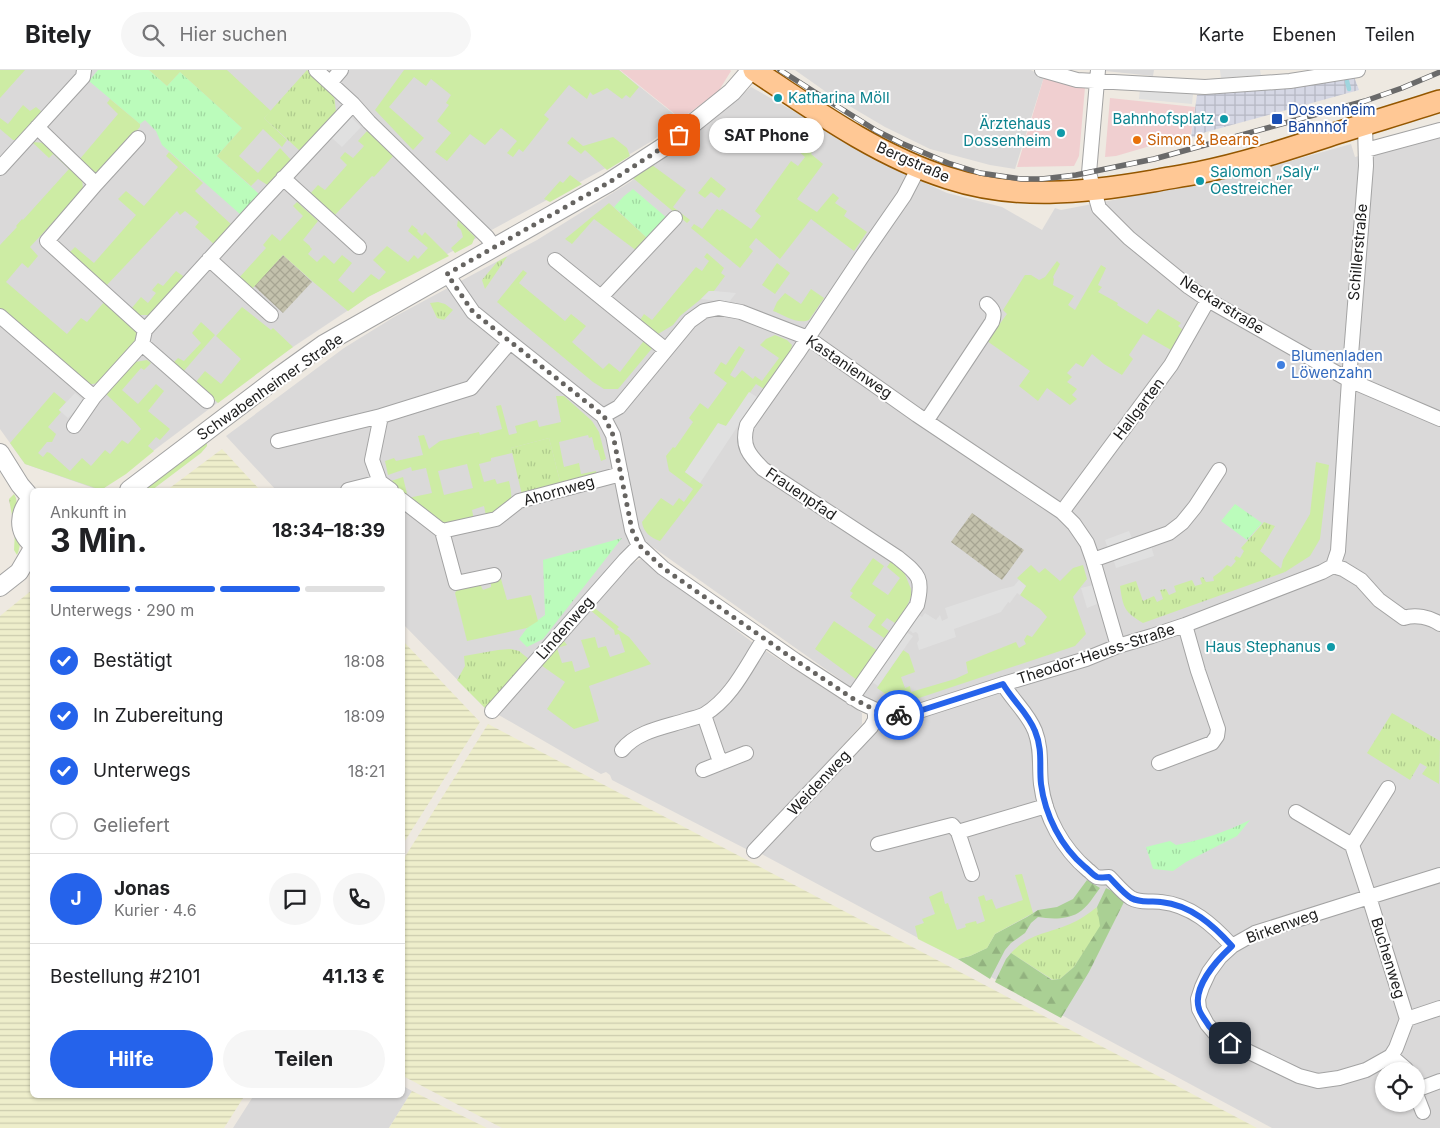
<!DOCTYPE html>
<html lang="de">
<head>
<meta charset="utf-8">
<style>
	:root { --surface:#fff; --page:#f6f6f6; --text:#202124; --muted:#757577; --line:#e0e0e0; --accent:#2563eb }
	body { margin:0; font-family:Inter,sans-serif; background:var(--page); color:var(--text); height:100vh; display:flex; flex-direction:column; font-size:19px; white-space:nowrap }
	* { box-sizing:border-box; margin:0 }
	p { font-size:16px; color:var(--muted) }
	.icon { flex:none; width:28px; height:28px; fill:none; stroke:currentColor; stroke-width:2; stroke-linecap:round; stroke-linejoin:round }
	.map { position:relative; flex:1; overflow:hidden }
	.panel { position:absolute; left:30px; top:418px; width:375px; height:610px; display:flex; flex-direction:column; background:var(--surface); border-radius:8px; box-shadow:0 1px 4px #0004 }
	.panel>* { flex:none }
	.tools { position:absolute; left:1375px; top:992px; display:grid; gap:10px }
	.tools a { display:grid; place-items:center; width:50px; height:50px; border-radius:50%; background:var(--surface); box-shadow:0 1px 4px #0004; font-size:25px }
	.pin { position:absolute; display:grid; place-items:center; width:42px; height:42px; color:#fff; margin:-21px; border-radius:10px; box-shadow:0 2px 8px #0006 }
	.courier { position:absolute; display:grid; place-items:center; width:50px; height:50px; margin:-25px; border:4px solid #2563eb; border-radius:50%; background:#fff; color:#222; box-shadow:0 1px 6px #0007 }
	.bubble { position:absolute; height:35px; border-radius:18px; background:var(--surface); box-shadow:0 1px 4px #0004; font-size:16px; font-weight:700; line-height:35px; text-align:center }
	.head em { font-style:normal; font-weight:700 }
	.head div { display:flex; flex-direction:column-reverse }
	.head { display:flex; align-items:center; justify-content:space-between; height:85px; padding:0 20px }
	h1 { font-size:32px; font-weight:700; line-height:38px }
	.bar { display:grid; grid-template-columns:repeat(4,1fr); gap:8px 5px; align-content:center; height:60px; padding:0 20px }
	.bar i { height:6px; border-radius:4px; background:var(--line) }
	.bar .selected { background:var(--accent) }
	.bar p { grid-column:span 4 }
	.line { display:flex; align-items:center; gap:12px; padding:0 20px; border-top:1px solid var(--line) }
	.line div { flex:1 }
	.round { display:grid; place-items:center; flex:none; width:52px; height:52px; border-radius:26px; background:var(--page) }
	ol { padding:0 20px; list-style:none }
	li { display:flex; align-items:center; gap:15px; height:55px }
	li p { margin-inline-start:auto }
	li .icon { padding:5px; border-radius:50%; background:var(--accent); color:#fff; stroke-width:4 }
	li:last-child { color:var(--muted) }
	li i { width:28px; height:28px; border:2px solid var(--line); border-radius:50% }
	.primary-button { display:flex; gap:10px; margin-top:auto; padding:10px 20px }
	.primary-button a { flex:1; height:58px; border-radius:30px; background:var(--accent); color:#fff; font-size:20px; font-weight:700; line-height:58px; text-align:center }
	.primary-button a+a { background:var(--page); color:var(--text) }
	header { display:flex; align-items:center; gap:30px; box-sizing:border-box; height:70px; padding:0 25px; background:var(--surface); border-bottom:1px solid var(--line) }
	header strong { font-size:24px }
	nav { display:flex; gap:28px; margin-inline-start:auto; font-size:18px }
	.search { width:350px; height:45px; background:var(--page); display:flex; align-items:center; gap:12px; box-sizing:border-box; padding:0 18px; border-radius:28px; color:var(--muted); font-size:19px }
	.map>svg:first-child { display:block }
</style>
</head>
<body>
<header>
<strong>Bitely</strong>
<div class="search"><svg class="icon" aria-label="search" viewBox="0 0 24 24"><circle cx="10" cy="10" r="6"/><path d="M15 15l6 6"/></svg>Hier suchen</div>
<nav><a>Karte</a><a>Ebenen</a><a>Teilen</a></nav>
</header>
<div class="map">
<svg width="1440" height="1058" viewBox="0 0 1440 1058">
	<defs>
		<pattern id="construction-cross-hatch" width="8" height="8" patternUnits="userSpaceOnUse" patternTransform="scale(1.25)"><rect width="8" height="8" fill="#c3c1ac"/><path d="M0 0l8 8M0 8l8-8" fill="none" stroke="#a7a593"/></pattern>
		<pattern id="farmland-rules" width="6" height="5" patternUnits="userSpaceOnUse" patternTransform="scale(1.25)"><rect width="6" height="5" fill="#eeeecb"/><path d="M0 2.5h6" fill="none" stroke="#ccccae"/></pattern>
		<pattern id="grass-tufts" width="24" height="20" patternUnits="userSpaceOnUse" patternTransform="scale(1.25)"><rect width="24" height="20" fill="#cdeca4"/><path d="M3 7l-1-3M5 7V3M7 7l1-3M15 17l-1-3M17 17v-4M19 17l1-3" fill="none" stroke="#afca8d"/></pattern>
		<pattern id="forest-firs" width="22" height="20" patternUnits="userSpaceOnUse" patternTransform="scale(1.25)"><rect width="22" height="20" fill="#aad094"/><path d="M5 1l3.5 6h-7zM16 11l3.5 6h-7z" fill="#92b27f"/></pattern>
		<pattern id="park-tufts" width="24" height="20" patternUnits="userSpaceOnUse" patternTransform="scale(1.25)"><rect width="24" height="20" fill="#bbfcbb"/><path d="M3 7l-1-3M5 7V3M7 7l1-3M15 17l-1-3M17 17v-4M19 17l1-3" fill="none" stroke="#a0d7a0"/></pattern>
		<pattern id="plaza-grid" width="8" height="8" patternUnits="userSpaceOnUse" patternTransform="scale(1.25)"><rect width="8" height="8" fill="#d5d7e4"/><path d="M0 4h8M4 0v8" fill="none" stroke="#b6b8c3"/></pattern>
	</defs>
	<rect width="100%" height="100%" fill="#eee9e1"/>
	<!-- residential -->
	<path fill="#dad9d9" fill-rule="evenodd" d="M0,0H619L680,49L652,71L615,93L368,227L281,285L101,420H99L25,394L0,359Z
		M795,0H1031L1044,7L1015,99L990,95L930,79L885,57L829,24Z
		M1105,0H1154L1153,6L1105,1Z
		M751,17L901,102L947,123L1002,137L1042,160L1055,138L1061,140L1234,107L1351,74L1355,87L1440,65V1058H1272L758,782L886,642L640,468L485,638L403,554L402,420H276L226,366L344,278L394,247L537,170L630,112L721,43ZM1384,1001H1416V1034H1384Z
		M642,488L752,572L862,643V654L748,780L612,710L610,705L606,702L601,704L497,644L626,497Z
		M403,1016L412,1021L389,1058H233L254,1025H402Z"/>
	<!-- commercial -->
	<path fill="#f0cfd0" d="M620,0H730L731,1L718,22L681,49Z
		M1044,7L1085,17L1079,86L1074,96L1017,97Z
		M1110,28L1195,37L1191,64L1116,86L1105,87Z"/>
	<!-- construction -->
	<path fill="url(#construction-cross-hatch)" d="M283,185L312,212L283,243L254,216Z
		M972,443L1024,480L1002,510L951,472Z"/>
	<!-- farmland -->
	<path fill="url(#farmland-rules)" d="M222,379L260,420H167Z
		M32,520V1025H245L224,1058H0V546Z
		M403,571L480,652L403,774Z
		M488,654L1257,1058H502L403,1006V790Z
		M412,1021L487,1058H389Z"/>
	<!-- grass -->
	<path fill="url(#grass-tufts)" d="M307,0L334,24L336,42L300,81L264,48Z
		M506,187H507L485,219L482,210L497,192Z
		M438,232L445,234L453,240L444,250L437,248L430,233Z
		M549,368L561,415L522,425L511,378Z
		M205,372L207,373V376L201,383L152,420H142Z
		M14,424L16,428C18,443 24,472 17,485L14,480L15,462L9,429Z
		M1264,452L1275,456L1260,481L1285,502L1143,553C1124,542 1123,537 1120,516L1136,511L1143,531L1154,526L1157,532L1163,529L1160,520L1166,519L1169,525L1176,522L1174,516L1192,510L1195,516L1202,514L1200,508L1203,507L1206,512L1214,511L1213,507L1220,502L1227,495L1231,497L1236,491L1234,489L1236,486L1240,488L1244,481L1241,478Z
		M511,579L519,581L530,590L485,638L457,610L465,596L464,586L498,580Z
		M1392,643L1440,671L1439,714L1422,704L1427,697L1420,693L1410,710L1367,683Z
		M1097,837L1101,856L1074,897L1060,909L1053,910L1011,883C1030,863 1047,864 1070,854C1080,850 1089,843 1097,837Z"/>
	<!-- forest -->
	<path fill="url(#forest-firs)" d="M1087,810L1100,818C1094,826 1087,838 1078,843C1066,850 1050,849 1038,847L1031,853L1025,863L1011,873L1005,880L990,909L958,889L970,886L987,878L995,864L1027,847L1038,840L1057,837L1073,829Z
		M1106,818L1126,828L1089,902L1061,948L995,912L1006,889L1011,883L1052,910L1060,909L1074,897L1100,856L1097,837Z"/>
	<!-- park -->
	<path fill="url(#park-tufts)" d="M98,0H149L167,16L180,2L242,58L217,86L260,125L241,145L162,75L156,61L145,50L140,54L89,11Z
		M633,119L667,148L648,169L614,137L624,126Z
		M1235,434L1262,453L1247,470L1221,451Z
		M622,468L543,569L527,577L519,569L527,558L545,545L543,490Z
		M1250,750L1237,766L1186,792L1173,801L1153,799L1146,777L1170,771L1176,775C1201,770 1226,762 1250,750Z"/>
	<!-- garden -->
	<path fill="#cdeca4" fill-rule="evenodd" d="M0,0H25L0,28Z
		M149,0H227L271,41L264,48L287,70L282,77L263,59L239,86L258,103L280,78L292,91L269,116L258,109L251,116L217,86L242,58L180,2L167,16Z
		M404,0H619L639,17L630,28L626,25L622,29L607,18L593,25L590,22L587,29L569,15L544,45L549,49L523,82L519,79L513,87L507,83L517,71L501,58L485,75L470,64L447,91L435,82L451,63L437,51L449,35L446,33L451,25L431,9L426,16L414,7L389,37L424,68L413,80L375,40Z
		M110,29L140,54V57L97,104L79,90L118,44L107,33Z
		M23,35L30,41L36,37L42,42L17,70H13L0,59V48L8,54Z
		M367,61L394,85L374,107L372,106L333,147L309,125L318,115L325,120L347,95L340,88L345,82L353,88L364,76L358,71Z
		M572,67L583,76L613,67L627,78L630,86L607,100L585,80L581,84L567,73Z
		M32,72L46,73L82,106L83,120L30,177L38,186L28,198L22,193L6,212L67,264L81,248L87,252L105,231L137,260L135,273L99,313L85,315L0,240V175L17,157L16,156L22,149L23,150L69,99L53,84L49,88Z
		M798,72L812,82L811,84L823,94L797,129L817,142L833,123L839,128L835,133L847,141L844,146L867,162L854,181L811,149L780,189L756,168L749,177L753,181L740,198L691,158L694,154L702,159L717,139L720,141L722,139L751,159L761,146L755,141L791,91L798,96L805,87L794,77Z
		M169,82L203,113L195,121L233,156L216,176L195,157L199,152L185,141L180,145L177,141L106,216L69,183L75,177L94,193L136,145L118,129L126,121L144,136L178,97L166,86Z
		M652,95L686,120L673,137L690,150L687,153L633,108Z
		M570,105L582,114L550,132L544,129L560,111L563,113Z
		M711,107L726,119L719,128L711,122L705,128L698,123Z
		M297,132L318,151L303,170L310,176V177L312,179L308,184L317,192L324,185L334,194L342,185L352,193L338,210L353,223L371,204L379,210L386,202L373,190L387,176L408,192L414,185L418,189L428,178L408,161L412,155L418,160L417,161L422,166L425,162L449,186L368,227L348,241L312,211L283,185L251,220L238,209L266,178L263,175L272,164L280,171L303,146L293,136Z
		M609,133L648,169L637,181L594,149L572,174L565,169Z
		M458,150L475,167L472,174L455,183L451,178L463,167L461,160L457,156Z
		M707,183L724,198L721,203L725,206L714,221H709L701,229L680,246L673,255L658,264L640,250L644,244L652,250L696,197L702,201L709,191L704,187Z
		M1057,191L1060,194L1053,207L1054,209L1053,215L1074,226L1068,235L1075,240L1101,195L1106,198L1098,215L1102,217L1098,222L1118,233L1117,235L1147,254L1158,239L1181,253L1178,256L1183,260L1171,280L1143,264L1129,285L1133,289L1122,305L1104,294L1092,284L1083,297L1076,293L1067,303L1072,307L1067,312L1077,319L1072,325L1077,329L1070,335L1047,318L1038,331L1019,316L1030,301L987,271L1007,244L1003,240L1025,205H1031L1039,210L1045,207Z
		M777,193L790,203L775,224L762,215Z
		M523,200L527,203L519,213L565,251L571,244L586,256L572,272L603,299L609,293L620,302L646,268L654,276L618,319H604L593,312L497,232Z
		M176,201L183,206L184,210L154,245H139L131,239L141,227L148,233L156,223L152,220L158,213L163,216Z
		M811,219L824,228L809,250C798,255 784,245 773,241L777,232L785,223L801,234Z
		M242,237L271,260L273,258L293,277L218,333L195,313L205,301L221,314L241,289L216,266Z
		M201,252L215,265L183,302L173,293L178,288L184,291L201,273L192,263Z
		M775,265L787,270L792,275L789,286L764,319L756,314L726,356L685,402L703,415L660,471C651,468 643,462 642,452L661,428L673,436L679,428L684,432L693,419L669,401L666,386L673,377L675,378L693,352L689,348L700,333L708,339L727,313L714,303L721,292L726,295L739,276L745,280L730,305L735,308L742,300L753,309L755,306L762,311L779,288L760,275L766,269Z
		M147,290L151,293L144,300L141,298L122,320L138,334L156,314L164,321L148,341L170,359L160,370L156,367L148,376L154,381L126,404L101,420L28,395L25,394L10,373L54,322L66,332L59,340L61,342L48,357L56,364L52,372H47L38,383L43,387L47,382L50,383L70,401L82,388L91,396L105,380L110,384L122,370L128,374L141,359L133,350L106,324L135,292Z
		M556,326H564L592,351L599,362L606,389L601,391L598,380H595L592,367L589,368L588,365L559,372L564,397L579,393L581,404L596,401L597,407L561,415L549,368L511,378L512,383L491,388V391L479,394L484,412L495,409L497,414L509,411C515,436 510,441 486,446L484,436L472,440L474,450L445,458L403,427L402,420H394L388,412L403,407L408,428L432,423L426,398L412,401L411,397L388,405L385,391L394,388L396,391L423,385L418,366L424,365L429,379L440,371L479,362L480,365L502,359L496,336L501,335L509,365L517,363L515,356L537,350L539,357L561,352ZM467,394L473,418L444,425L438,401Z
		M1316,392L1329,395L1320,469L1310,486L1285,502L1281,499L1283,490L1310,444Z
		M873,488L884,496L872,514L888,525L900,508L887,497L891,491L904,502L911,519V527L906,538L895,553L887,548L881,555L889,561L884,568L868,557L876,545L850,527L853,523L850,521Z
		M1031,495L1039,503L1045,498L1060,511L1073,498L1083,495L1087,509L1073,527L1086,564L1075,576L910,631L887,625L877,618L903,580L909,584L915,602L901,607L905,618L910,616L911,622L955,609L968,603L966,592L1016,572L1019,578L1026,574L1024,570L1027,565L1032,567L1047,547L1040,539L1020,525L1026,516L1017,508Z
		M501,509L507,530L531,525L538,551L527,558L467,571L455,523L461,514L478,510L483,520L491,517V512Z
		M592,536L619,557L617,559L629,567L651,594L589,616L599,651L574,659L547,639L565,612L538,593L561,567L567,575L557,578L562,593L572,591L575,602L590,597L581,570L595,567L598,578L606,576L610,587L625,582L619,564L615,565L614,560L589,539Z
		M834,551L878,581L857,610L815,579Z
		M1022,804L1033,843L995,864L987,878L970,886L958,889L918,869L915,856L924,853L922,849L935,844L929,827L942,821L945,834L948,833L957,860L966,857L965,854L976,851L977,854L985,851L978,827L984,825L986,831L992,829L996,839L1023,830L1015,805Z"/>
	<!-- parking -->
	<path fill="#e0e0e0" d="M1220,0H1260L1261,5L1221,8Z
		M1140,19L1193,24L1192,34L1139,29Z
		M351,47L361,57L342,77L332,68Z
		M709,221H714L736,223L729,232L701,229Z
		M749,322L757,327L700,413L685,402L718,353L726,356Z
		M75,323L84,331L68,348L59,340Z
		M1129,461L1133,471L1108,479L1105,470Z
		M1151,476L1154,486L1116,498L1113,488Z
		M1019,510L1026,516L1020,525L1017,523L1010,533L1008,532L1001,542L954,559L956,567L919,580L917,573L919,570L918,564L916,562L913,563L907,558L917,544L922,547L925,543L936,550L940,545L942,551L948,548L945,538L1002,519L1014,516Z
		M1093,515L1097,534L1087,538L1081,518Z
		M904,561L913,566L878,616L869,610Z"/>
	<!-- plaza -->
	<path fill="url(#plaza-grid)" d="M1353,4L1359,20L1206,62L1191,68L1197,25L1274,19Z"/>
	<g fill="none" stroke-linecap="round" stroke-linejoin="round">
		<!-- stream -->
		<path stroke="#9fd5de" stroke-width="4.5" d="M1347,11L1349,19"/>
		<!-- minor casing -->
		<g stroke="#a3a3a3" stroke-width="16">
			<path id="minor" d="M316,0L353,34L369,52L487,167L495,178
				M1042,0L1077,10L1205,17L1290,11L1358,0
				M1098,0L1089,103L1099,138L1129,168L1189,217L1208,230L1349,310L1440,349
				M330,13L341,0
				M37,57L96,114L47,171L145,260
				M1366,80L1440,60
				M0,98L83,7L84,0
				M283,108L359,177
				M96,114L138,68
				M209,189L271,245
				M555,190L666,280
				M447,204L473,242L510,272L603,346L613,365L632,460L639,476L663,498L795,590L861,633L887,645H900L916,642L1003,614L1086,589L1118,576L1152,566L1185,555L1322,502L1333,496L1338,481L1349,310L1366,96L1365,54
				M601,227L675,148
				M0,246L94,327
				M142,274L207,331
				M603,346L619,337L690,251L704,241L719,238L741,242L808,268L917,345L1062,442L1074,454L1087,473L1093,490L1118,576
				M927,350L992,252C995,244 994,240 987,234
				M74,356L94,327L142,274L145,260L255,139L353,34
				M278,371L381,346
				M348,420L380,412
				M391,420L380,412L372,390L381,346L471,318L510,272
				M402,430L442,461L496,449L519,431L621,404
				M1062,442L1171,295L1208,230
				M442,461L456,513L494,505
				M1093,490L1169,463L1182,453L1195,437L1219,400
				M1333,496L1343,499L1361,510L1379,530L1404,548C1415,544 1430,547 1440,554
				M1003,614C1013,631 1028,643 1035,661C1042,679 1039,696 1041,714C1045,747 1063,779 1088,800C1091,802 1094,806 1097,807C1100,808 1106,807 1109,807C1116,814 1123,823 1131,828C1142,834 1151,830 1161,832C1191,835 1213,855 1232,876
				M852,628L917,535C924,507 918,504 897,487L763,399C749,385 741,376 747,355L797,284L861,188L904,126L919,97
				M492,641L625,490L639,476
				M704,645L718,686L723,692
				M622,680C637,661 665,657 687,650C693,648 700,647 705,644C733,627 747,594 764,569
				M1159,693L1212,673L1217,666L1218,659L1198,601L1185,555
				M703,700L746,683
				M1388,718L1352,775L1369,827L1407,949L1396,978L1391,986L1366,1000L1339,1008L1318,1011L1299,1006L1218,967L1207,954L1199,939L1198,929L1202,917L1209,902L1220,887L1232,876L1255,863L1369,827L1440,805
				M1296,742L1352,775
				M958,762L972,804
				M878,774L952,755L958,762L1046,736
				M754,781L871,657L875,650V640
				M1407,949L1440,938
				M1391,986L1406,999L1407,1001
				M1416,1020L1440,1011
				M1416,1024L1423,1042"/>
		</g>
		<!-- tertiary casing -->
		<g stroke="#a3a3a3" stroke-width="20">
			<path id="tertiary" d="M0,383L20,415L32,429
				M129,420L278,307L324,274L608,113L665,76L732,22L751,0
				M32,428C18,442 17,461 32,474
				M0,517L19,502L32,480"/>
		</g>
		<!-- primary casing -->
		<g stroke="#945700" stroke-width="24">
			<path id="primary" d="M754,0C814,40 878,86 948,108C1015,130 1084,123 1153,111C1168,108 1183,106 1197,103C1242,94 1285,80 1328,66C1365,54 1403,43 1440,31"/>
		</g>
		<!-- minor -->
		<use href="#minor" stroke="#fff" stroke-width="14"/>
		<!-- tertiary -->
		<use href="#tertiary" stroke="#fff" stroke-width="18"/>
		<!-- primary -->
		<use href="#primary" stroke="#ffc895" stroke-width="21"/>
		<!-- rail casing -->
		<g stroke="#6a6a6a" stroke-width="5.5">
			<path id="rail" d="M780,0L824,28L877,61L901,73L948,93L980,103L1021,109H1042L1076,105L1154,89L1365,31L1402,18L1440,2"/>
		</g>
		<!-- rail -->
		<use href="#rail" stroke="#fff" stroke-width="4" stroke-dasharray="11" stroke-linecap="butt"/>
	</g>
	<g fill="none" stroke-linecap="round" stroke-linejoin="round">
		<!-- done -->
		<path stroke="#666461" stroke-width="5" stroke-dasharray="0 9" d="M679,65L665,76L608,113L447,204L473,242L604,346L613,365L632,460L640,476L663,498L795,590L852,628L875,640L886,645H899"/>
		<!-- route -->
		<path stroke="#2563eb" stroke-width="6" d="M899,645L916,642L1003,614C1013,631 1028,643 1035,661C1043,680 1039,696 1041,714C1045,745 1061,777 1085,797C1089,800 1093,805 1097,807C1100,808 1106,807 1109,807C1116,814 1123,823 1131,828C1142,834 1151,830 1161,832C1191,835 1213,855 1232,876C1217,890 1192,917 1199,939C1200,943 1203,947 1205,950C1211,961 1219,967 1230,973"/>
	</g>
	<!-- markers -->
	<g fill="#0f9aa8" stroke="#fff" stroke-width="2">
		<circle cx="778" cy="28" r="5"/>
		<circle cx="1224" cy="49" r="5"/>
		<circle cx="1061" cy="63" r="5"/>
		<circle cx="1200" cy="111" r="5"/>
		<circle cx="1331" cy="577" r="5"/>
	</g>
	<rect fill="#1a4fb4" stroke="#fff" stroke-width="2" x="1271" y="43" width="12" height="12" rx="2.5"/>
	<circle fill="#e8710a" stroke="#fff" stroke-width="2" cx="1137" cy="70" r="5"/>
	<circle fill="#3f7fe0" stroke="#fff" stroke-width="2" cx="1281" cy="295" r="5"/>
	<g text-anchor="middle" stroke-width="4" stroke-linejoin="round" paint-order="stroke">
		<!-- culture labels -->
		<g font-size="15" fill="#0d838f" stroke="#fff" text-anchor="end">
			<text x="788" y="33" text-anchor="start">Katharina Möll</text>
			<text x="1214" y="54">Bahnhofsplatz</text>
			<text x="1051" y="59">Ärztehaus<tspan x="1051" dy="17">Dossenheim</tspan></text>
			<text x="1210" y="107" text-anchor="start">Salomon „Saly“<tspan x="1210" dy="17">Oestreicher</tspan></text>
			<text x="1321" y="582">Haus Stephanus</text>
		</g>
		<!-- transit labels -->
		<g font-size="15" fill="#164399" stroke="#fff" text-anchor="start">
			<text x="1288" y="45">Dossenheim<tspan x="1288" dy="17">Bahnhof</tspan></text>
		</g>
		<!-- food labels -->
		<g font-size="15" fill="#c56008" stroke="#fff" text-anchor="start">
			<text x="1147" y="75">Simon &amp; Bearns</text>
		</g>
		<!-- street labels -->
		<g font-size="15" fill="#1c1c1c" stroke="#fff">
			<text transform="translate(913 92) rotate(24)" y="5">Bergstraße</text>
			<text transform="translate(1358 182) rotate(-85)" y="5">Schillerstraße</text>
			<text transform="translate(1222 235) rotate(32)" y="5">Neckarstraße</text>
			<text transform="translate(849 297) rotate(34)" y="5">Kastanienweg</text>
			<text transform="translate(270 317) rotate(-35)" y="5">Schwabenheimer Straße</text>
			<text transform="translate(1139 339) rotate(-53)" y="5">Hallgarten</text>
			<text transform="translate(559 421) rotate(-16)" y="5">Ahornweg</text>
			<text transform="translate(801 424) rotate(34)" y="5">Frauenpfad</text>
			<text transform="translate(565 558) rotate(-49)" y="5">Lindenweg</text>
			<text transform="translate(1096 584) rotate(-18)" y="5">Theodor-Heuss-Straße</text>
			<text transform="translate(819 713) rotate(-47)" y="5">Weidenweg</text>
			<text transform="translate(1282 856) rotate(-20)" y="5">Birkenweg</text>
			<text transform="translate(1388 888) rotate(73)" y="5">Buchenweg</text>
		</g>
		<!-- shop labels -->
		<g font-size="15" fill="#366cbe" stroke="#fff" text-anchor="start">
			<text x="1291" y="291">Blumenladen<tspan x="1291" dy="17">Löwenzahn</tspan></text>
		</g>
	</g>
</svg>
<div class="tools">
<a><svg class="icon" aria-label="locate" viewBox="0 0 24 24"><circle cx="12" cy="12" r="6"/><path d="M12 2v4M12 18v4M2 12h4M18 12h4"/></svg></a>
</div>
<div class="pin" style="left:679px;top:65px;background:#ea580c"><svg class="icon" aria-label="bag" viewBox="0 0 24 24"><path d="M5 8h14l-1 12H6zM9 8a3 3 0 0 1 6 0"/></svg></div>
<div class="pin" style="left:1230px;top:973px;background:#1f2937"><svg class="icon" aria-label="home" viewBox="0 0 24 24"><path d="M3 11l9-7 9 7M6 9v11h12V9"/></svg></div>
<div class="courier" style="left:899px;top:645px"><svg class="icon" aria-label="bike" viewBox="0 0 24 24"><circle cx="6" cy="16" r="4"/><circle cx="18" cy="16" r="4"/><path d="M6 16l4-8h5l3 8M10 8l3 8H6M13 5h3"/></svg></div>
<div class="bubble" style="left:709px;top:48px;width:115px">SAT Phone</div>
<section class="panel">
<div class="head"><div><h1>3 Min.</h1><p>Ankunft in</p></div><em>18:34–18:39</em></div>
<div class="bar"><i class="selected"></i><i class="selected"></i><i class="selected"></i><i></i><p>Unterwegs · 290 m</p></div>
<ol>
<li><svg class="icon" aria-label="check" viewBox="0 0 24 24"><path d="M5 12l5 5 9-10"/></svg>Bestätigt<p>18:08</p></li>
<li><svg class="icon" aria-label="check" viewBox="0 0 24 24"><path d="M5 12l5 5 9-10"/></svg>In Zubereitung<p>18:09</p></li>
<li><svg class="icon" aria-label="check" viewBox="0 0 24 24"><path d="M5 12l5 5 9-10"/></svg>Unterwegs<p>18:21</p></li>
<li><i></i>Geliefert</li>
</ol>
<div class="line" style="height:90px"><b class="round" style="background:var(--accent);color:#fff">J</b><div><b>Jonas</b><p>Kurier · 4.6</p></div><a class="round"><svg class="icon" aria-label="chat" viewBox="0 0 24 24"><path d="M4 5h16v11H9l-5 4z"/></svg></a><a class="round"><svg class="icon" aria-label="phone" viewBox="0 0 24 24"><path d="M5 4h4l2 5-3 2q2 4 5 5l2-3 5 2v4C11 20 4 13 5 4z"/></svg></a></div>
<div class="line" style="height:65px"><div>Bestellung #2101</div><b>41.13 €</b></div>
<div class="primary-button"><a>Hilfe</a><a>Teilen</a></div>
</section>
</div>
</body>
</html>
